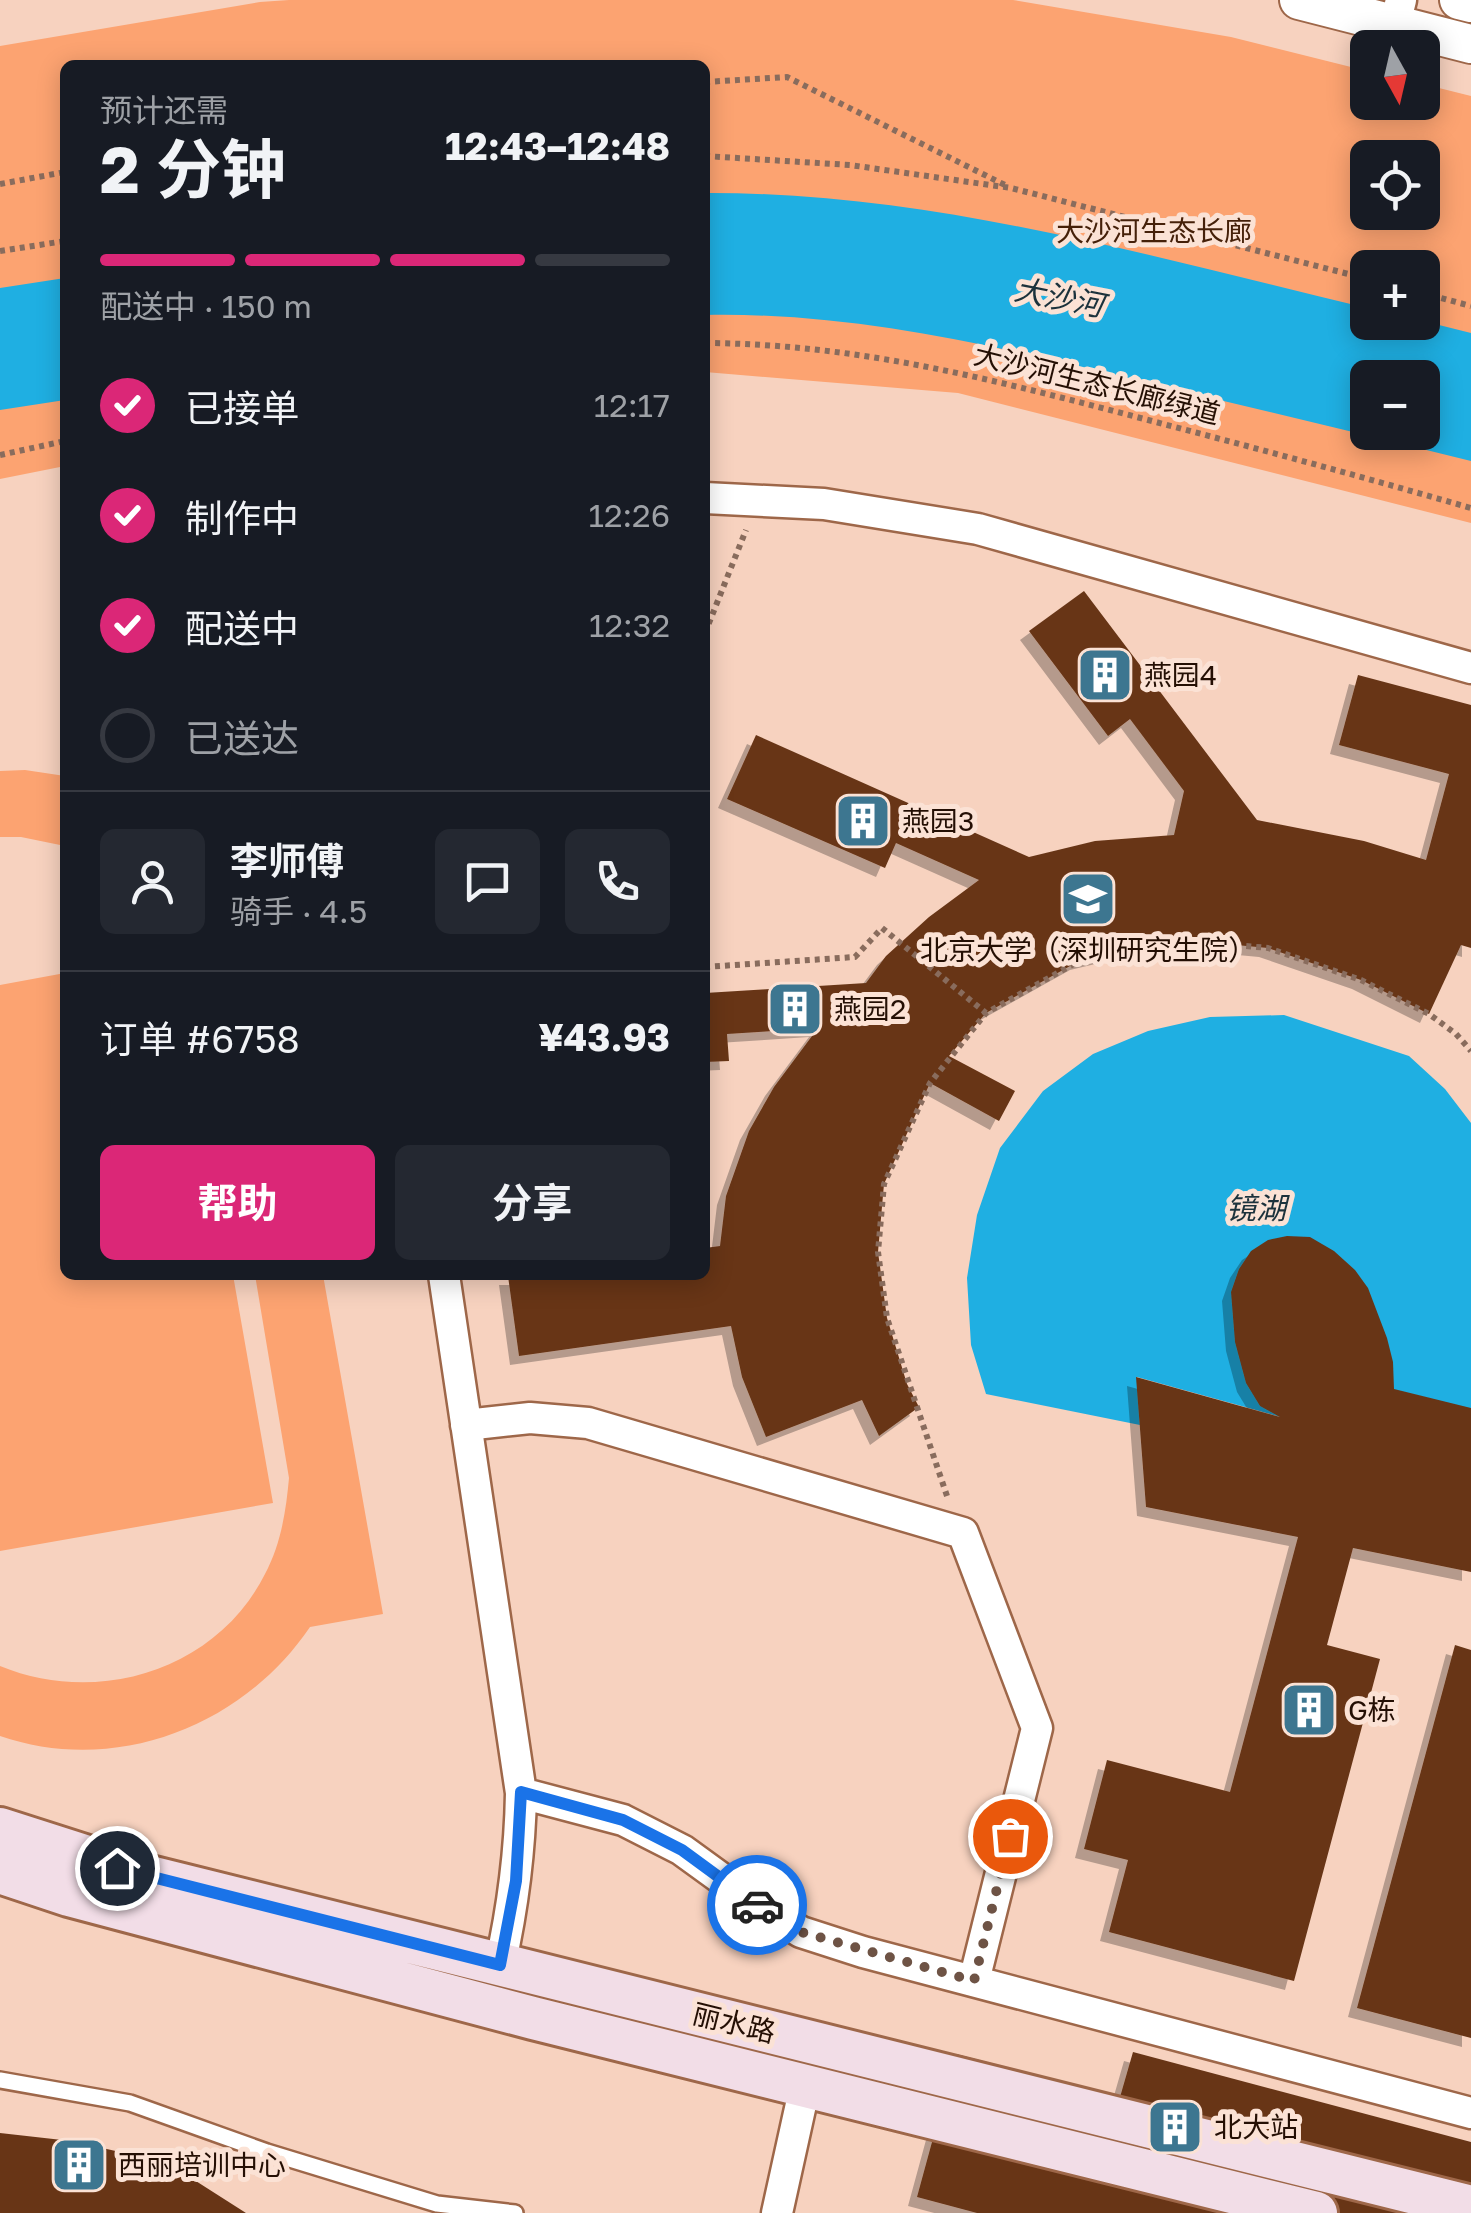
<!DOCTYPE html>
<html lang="zh">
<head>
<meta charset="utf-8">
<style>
	:root { --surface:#171b24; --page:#242831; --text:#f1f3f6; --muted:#9ea1a6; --line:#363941; --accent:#db2777 }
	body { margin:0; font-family:"Golos Text","Noto Sans SC",sans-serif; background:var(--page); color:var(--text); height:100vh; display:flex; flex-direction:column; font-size:38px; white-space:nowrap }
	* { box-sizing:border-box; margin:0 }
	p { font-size:32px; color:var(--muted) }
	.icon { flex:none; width:55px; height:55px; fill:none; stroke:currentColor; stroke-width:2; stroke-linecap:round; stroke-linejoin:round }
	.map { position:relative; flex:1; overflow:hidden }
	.side { position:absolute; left:60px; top:60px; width:650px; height:1220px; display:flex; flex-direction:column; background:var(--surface); border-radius:15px; box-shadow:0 5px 25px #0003 }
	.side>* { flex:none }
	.needle { width:65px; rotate:172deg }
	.controls { position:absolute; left:1350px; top:30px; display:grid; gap:20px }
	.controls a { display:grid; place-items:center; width:90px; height:90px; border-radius:15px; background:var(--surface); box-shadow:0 5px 25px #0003; font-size:50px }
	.pin { position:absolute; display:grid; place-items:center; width:85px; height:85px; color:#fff; margin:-42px; border:5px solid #fff; border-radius:50%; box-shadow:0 2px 10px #0007 }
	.courier { position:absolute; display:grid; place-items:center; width:100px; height:100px; margin:-50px; border:8px solid #1a73e8; border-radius:50%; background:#fff; color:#222; box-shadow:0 2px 12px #0007 }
	.overview em { font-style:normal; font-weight:700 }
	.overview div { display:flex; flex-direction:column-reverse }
	.overview { display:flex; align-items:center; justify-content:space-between; height:170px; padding:0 40px }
	h1 { font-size:65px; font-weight:700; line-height:75px }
	.bar { display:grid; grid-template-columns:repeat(4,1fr); gap:15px 10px; align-content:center; height:120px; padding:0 40px }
	.bar i { height:12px; border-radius:8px; background:var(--line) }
	.bar .active { background:var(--accent) }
	.bar p { grid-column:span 4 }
	.line { display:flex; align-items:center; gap:25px; padding:0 40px; border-top:2px solid var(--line) }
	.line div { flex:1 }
	.round { display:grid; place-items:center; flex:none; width:105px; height:105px; border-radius:15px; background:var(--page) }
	ol { padding:0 40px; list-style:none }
	li { display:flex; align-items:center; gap:30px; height:110px }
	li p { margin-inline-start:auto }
	li .icon { padding:10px; border-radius:50%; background:var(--accent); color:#fff; stroke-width:4 }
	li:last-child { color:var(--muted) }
	li i { width:55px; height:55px; border:5px solid var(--line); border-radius:50% }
	.cta { display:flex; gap:20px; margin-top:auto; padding:20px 40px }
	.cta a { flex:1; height:115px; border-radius:15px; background:var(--accent); color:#fff; font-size:40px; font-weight:700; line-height:115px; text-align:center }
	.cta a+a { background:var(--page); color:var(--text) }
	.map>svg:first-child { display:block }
</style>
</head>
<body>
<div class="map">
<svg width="1471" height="2213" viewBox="0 0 1471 2213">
	<defs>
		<filter id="shadow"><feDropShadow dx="-9" dy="9" stdDeviation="0" flood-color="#0004"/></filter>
	</defs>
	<rect width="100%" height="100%" fill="#f7d2bf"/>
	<!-- green -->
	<path fill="#fca371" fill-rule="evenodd" d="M289,0H1013L1231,37L1367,71L1368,102H1422L1423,84L1471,96V523L958,393L705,372V65H65V466L0,479V46L260,2ZM1368,158H1422V212H1368ZM1368,268H1422V322H1368ZM1368,378H1422V432H1368Z
		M25,770L65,776V846L21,837H0V771Z
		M65,973V1275H233L273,1503L0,1551V985Z
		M255,1275H323L383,1614L310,1627C243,1726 116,1776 0,1736V1666C97,1706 216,1671 265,1574C281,1544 286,1511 289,1478Z"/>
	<!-- water -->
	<path fill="#1fafe2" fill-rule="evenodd" d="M705,193C930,192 1150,256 1367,308L1368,322L1423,321L1471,333V461C1358,433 1245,406 1131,379C991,345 851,312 705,315ZM1368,378H1422V432H1368Z
		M65,278V400L0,410V288Z
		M1284,1015L1409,1056L1445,1089L1471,1123V1470L1137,1377L1140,1425L986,1394L971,1345L967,1278L977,1215L1000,1148L1043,1091L1093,1054L1148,1031L1210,1017Z"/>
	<!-- building -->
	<path fill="#673618" filter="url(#shadow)" d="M1084,591L1257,820L1364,841L1426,860L1449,774L1339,745L1358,675L1471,705V948L1461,945L1429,1014L1361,980L1268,948L1172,939L1079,961L986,1013L949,1056L1015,1091L999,1121L930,1083L884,1184L878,1252L887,1318L907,1384L919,1407L879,1436L862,1400L766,1437L742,1377L731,1326L519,1356L508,1276L705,1275V1248L720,1246L726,1196L749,1131L774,1087L818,1028L727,1034L729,1061L705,1062V993L866,983L886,956L929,917L979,880L896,843L885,868L727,799L756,735L1029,857L1095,841L1174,835L1184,791L1130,719L1108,736L1029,631Z
		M1287,1236L1310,1237L1334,1251L1355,1270L1368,1288L1387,1338L1393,1362L1394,1389L1471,1408V1572L1353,1548L1327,1645L1380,1659L1294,1981L1109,1932L1128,1860L1084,1849L1107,1760L1230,1792L1298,1537L1146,1507L1136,1377L1280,1417L1260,1406L1246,1383L1235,1342L1231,1292L1239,1269L1251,1251L1268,1240Z
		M1455,1645L1471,1650V2038L1357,2008Z
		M1133,2052L1471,2142V2213H977L917,2197L956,2054L1037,2075L1033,2089L1116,2111Z
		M0,2133L71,2141L129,2154L188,2176L246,2213H0Z"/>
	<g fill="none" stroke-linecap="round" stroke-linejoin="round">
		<!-- service casing -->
		<g stroke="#9e6749" stroke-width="20">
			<path id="service" d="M0,2080L130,2103L267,2152L437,2204L515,2213"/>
		</g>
		<!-- minor casing -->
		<g stroke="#9e6749" stroke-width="35">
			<path id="minor" d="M1395,24L1401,0
				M705,498L824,504L978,529L1471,668
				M444,1275L521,1793C520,1852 513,1907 500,1965
				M466,1425L530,1418L588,1423L963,1533L1037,1728L974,1981
				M521,1793L623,1820L682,1850L762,1908L801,1932L863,1952L1471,2113
				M777,2213L805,2086"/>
		</g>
		<!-- tertiary casing -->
		<g stroke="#9e6749" stroke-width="42">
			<path id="tertiary" d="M1299,0L1471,44
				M1459,0L1471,3"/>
		</g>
		<!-- secondary casing -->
		<g stroke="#9e6749" stroke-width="48">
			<path id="secondary" d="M0,1829L150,1877L1471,2207
				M0,1872L69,1895L533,2018L1316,2213"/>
		</g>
		<!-- path -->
		<path stroke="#896c5d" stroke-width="6" stroke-dasharray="5 5" stroke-linecap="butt" d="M705,82L787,77L1005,185
			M705,156L850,165L1011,188L1368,279
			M0,184L65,172
			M0,251L65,241
			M1422,293L1471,306
			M705,343C853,344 983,377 1125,414C1241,444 1356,475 1471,508
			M0,455L65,441
			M705,633L746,530
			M705,967L855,957L882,928L986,1013
			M947,1496L887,1318L878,1252L884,1184L930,1083L986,1013L1079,961L1172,939L1268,948L1361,980L1429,1014L1456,1034L1471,1051"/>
		<!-- service -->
		<use href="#service" stroke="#fff" stroke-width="15"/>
		<!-- minor -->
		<use href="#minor" stroke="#fff" stroke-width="30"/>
		<!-- tertiary -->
		<use href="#tertiary" stroke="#fff" stroke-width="38"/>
		<!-- secondary -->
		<use href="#secondary" stroke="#f2dde7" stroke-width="42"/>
	</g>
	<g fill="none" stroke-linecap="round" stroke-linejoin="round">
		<!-- done -->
		<path stroke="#6e5345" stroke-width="10" stroke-dasharray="0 18" d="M757,1905L801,1932L974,1981L1010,1836"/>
		<!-- route -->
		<path stroke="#1a73e8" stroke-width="12" d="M117,1868L500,1965L516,1881L521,1792L623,1820L682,1850L757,1905"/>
	</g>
	<!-- icons -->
	<defs>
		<g id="building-square" transform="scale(2.875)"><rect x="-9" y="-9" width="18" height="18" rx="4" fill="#3d7690" stroke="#fbe2d5"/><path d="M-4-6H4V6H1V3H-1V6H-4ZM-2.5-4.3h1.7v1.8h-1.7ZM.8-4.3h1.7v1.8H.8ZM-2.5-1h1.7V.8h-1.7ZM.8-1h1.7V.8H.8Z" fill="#fff"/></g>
		<g id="university-square" transform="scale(2.875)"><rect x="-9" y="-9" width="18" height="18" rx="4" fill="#3d7690" stroke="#fbe2d5"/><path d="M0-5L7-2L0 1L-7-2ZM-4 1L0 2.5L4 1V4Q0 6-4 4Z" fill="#fff"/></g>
	</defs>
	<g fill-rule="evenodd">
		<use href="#building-square" x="1105" y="675"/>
		<use href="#building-square" x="863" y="821"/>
		<use href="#university-square" x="1088" y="899"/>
		<use href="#building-square" x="795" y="1009"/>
		<use href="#building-square" x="1309" y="1710"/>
		<use href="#building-square" x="1175" y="2127"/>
		<use href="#building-square" x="79" y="2165"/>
	</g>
	<g text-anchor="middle" stroke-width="10" stroke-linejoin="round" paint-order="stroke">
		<!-- park labels -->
		<g font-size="28" fill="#452009" stroke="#fbe2d5">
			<text x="1154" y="241">大沙河生态长廊</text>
		</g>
		<!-- street labels -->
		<g font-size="28" fill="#240f04" stroke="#fbe2d5">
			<text transform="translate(1097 384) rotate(14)" y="10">大沙河生态长廊绿道</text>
			<text transform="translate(734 2023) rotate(14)" y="10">丽水路</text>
		</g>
		<!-- poi labels -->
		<g font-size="28" fill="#240f04" stroke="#fbe2d5" text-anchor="start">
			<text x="1144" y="685">燕园4</text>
			<text x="902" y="831">燕园3</text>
			<text x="1088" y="960" text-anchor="middle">北京大学（深圳研究生院）</text>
			<text x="834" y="1019">燕园2</text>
			<text x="1348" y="1720">G栋</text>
			<text x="1214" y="2137">北大站</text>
			<text x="118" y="2175">西丽培训中心</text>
		</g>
		<!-- water labels -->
		<g font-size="30" font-style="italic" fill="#1c323c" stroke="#fbe2d5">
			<text transform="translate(1059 298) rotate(11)" y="10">大沙河</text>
			<text x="1256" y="1219">镜湖</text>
		</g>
	</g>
</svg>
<div class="controls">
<a><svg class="needle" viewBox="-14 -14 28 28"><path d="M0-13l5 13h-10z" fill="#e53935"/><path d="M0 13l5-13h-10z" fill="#9ea1a6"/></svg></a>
<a><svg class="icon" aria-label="locate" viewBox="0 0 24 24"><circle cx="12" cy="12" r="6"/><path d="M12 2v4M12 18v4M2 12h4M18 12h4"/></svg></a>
<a>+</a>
<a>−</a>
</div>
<div class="pin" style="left:1010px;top:1836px;background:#ea580c"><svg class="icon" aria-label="bag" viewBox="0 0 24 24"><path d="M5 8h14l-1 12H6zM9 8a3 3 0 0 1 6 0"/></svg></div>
<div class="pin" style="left:117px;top:1868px;background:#1f2937"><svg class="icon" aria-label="home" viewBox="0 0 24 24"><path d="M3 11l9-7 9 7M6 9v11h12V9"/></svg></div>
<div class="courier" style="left:757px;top:1905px"><svg class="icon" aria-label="car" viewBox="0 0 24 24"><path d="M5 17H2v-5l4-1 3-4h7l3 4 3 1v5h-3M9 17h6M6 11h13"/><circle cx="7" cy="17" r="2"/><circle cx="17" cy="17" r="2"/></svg></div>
<section class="side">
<div class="overview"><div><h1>2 分钟</h1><p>预计还需</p></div><em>12:43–12:48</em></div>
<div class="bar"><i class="active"></i><i class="active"></i><i class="active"></i><i></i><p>配送中 · 150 m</p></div>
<ol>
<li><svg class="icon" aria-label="check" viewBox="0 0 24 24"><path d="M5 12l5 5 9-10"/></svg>已接单<p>12:17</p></li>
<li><svg class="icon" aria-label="check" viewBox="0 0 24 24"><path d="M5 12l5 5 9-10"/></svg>制作中<p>12:26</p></li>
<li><svg class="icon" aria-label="check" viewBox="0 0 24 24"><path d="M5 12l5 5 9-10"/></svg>配送中<p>12:32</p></li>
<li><i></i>已送达</li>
</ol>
<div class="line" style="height:180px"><a class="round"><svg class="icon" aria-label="person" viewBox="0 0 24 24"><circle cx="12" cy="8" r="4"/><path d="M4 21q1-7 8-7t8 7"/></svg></a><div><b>李师傅</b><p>骑手 · 4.5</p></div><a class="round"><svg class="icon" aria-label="chat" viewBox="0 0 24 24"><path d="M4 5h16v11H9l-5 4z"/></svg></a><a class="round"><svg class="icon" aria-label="phone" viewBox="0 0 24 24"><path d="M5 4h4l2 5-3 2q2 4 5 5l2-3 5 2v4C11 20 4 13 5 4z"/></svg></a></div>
<div class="line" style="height:130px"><div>订单 #6758</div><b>¥43.93</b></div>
<div class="cta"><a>帮助</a><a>分享</a></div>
</section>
</div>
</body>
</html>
